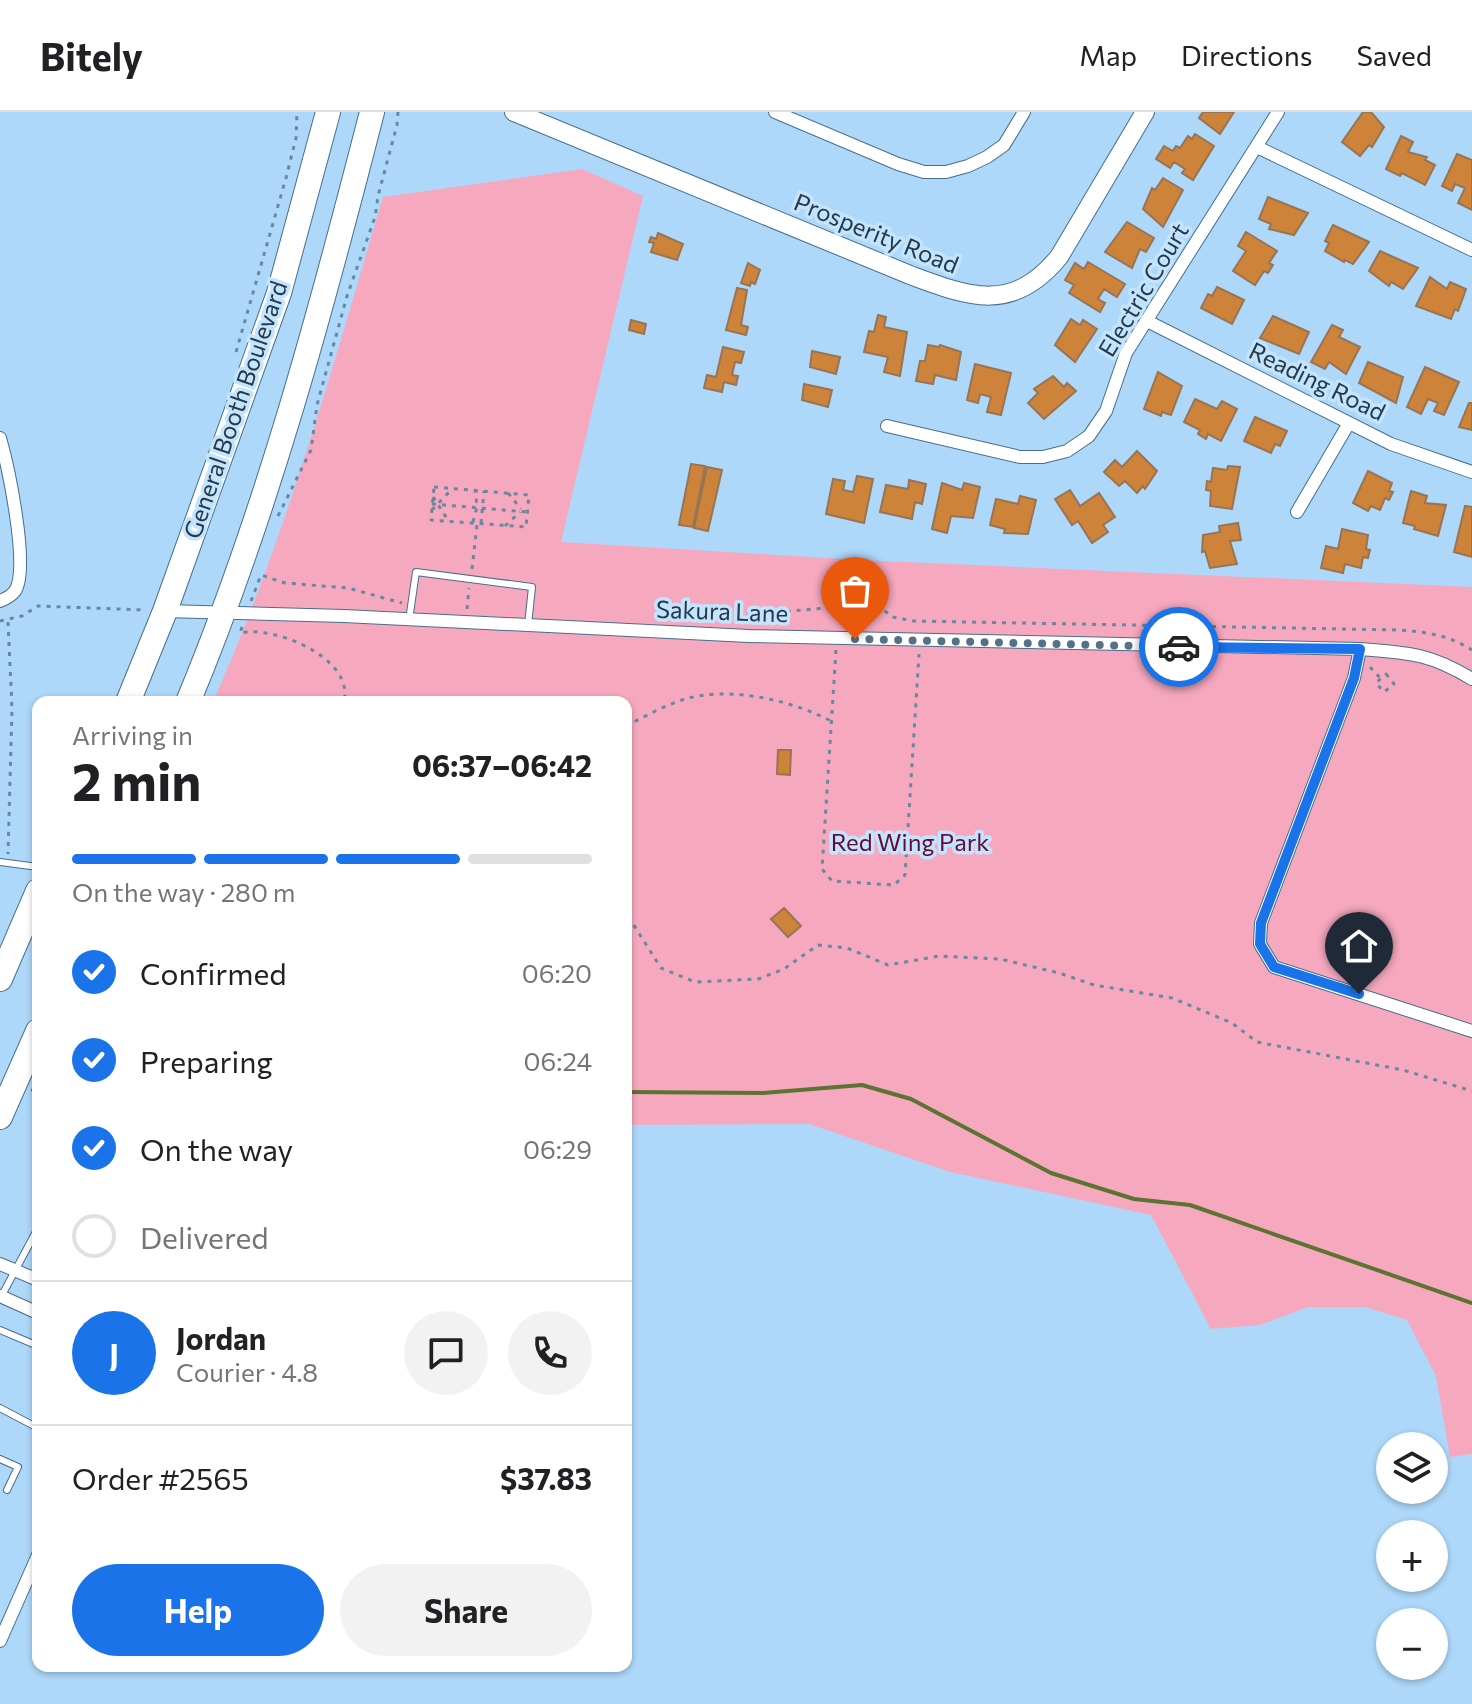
<!DOCTYPE html>
<html lang="en">
<head>
<meta charset="utf-8">
<style>
	:root { --surface:#fff; --page:#f2f2f2; --text:#202124; --muted:#757577; --line:#e0e0e0; --accent:#1a73e8 }
	body { margin:0; font-family:Commissioner,sans-serif; background:var(--page); color:var(--text); height:100vh; display:flex; flex-direction:column; font-size:30px; white-space:nowrap }
	* { box-sizing:border-box; margin:0 }
	p { font-size:26px; color:var(--muted) }
	.icon { flex:none; width:44px; height:44px; fill:none; stroke:currentColor; stroke-width:2; stroke-linecap:round; stroke-linejoin:round }
	.map { position:relative; flex:1; overflow:hidden }
	.sheet { position:absolute; left:32px; top:584px; width:600px; height:976px; display:flex; flex-direction:column; background:var(--surface); border-radius:16px; box-shadow:0 2px 6px #0004 }
	.sheet>* { flex:none }
	.controls { position:absolute; left:1376px; top:1320px; display:grid; gap:16px }
	.controls a { display:grid; place-items:center; width:72px; height:72px; border-radius:50%; background:var(--surface); box-shadow:0 2px 6px #0004; font-size:40px }
	.pin { position:absolute; display:grid; place-items:center; width:68px; height:68px; color:#fff; margin:-82px -34px; border-radius:50% 50% 50% 0; rotate:-45deg; box-shadow:0 0 8px #0007 }
	.pin .icon { rotate:45deg }
	.courier { position:absolute; display:grid; place-items:center; width:80px; height:80px; margin:-40px; border:6px solid #1a73e8; border-radius:50%; background:#fff; color:#222; box-shadow:0 2px 10px #0007 }
	.head em { font-style:normal; font-weight:700 }
	.head div { display:flex; flex-direction:column-reverse }
	.head { display:flex; align-items:center; justify-content:space-between; height:136px; padding:0 40px }
	h1 { font-size:52px; font-weight:700; line-height:60px }
	.bar { display:grid; grid-template-columns:repeat(4,1fr); gap:12px 8px; align-content:center; height:96px; padding:0 40px }
	.bar i { height:10px; border-radius:6px; background:var(--line) }
	.bar .on { background:var(--accent) }
	.bar p { grid-column:span 4 }
	.line { display:flex; align-items:center; gap:20px; padding:0 40px; border-top:2px solid var(--line) }
	.line div { flex:1 }
	.round { display:grid; place-items:center; flex:none; width:84px; height:84px; border-radius:42px; background:var(--page) }
	ol { padding:0 40px; list-style:none }
	li { display:flex; align-items:center; gap:24px; height:88px }
	li p { margin-inline-start:auto }
	li .icon { padding:8px; border-radius:50%; background:var(--accent); color:#fff; stroke-width:4 }
	li:last-child { color:var(--muted) }
	li i { width:44px; height:44px; border:4px solid var(--line); border-radius:50% }
	.primary-button { display:flex; gap:16px; margin-top:auto; padding:16px 40px }
	.primary-button a { flex:1; height:92px; border-radius:48px; background:var(--accent); color:#fff; font-size:32px; font-weight:700; line-height:92px; text-align:center }
	.primary-button a+a { background:var(--page); color:var(--text) }
	header { display:flex; align-items:center; gap:48px; box-sizing:border-box; height:112px; padding:0 40px; background:var(--surface); border-bottom:2px solid var(--line) }
	header strong { font-size:38px }
	nav { display:flex; gap:44px; margin-inline-start:auto; font-size:28px }
	.map>svg:first-child { display:block }
</style>
</head>
<body>
<header>
<strong>Bitely</strong>
<nav><a>Map</a><a>Directions</a><a>Saved</a></nav>
</header>
<div class="map">
<svg width="1472" height="1592" viewBox="0 0 1472 1592">
	<rect width="100%" height="100%" fill="#add8f9"/>
	<!-- green -->
	<path fill="#f6a9be" d="M582,57L643,84L561,430L860,448L1472,475V1342L1450,1345L1436,1264L1407,1208L1365,1195H1308L1260,1213L1211,1217L1151,1103L950,1060L809,1012L626,1013V590H213C285,428 333,254 383,85Z"/>
	<g fill="none" stroke-linecap="round" stroke-linejoin="round">
		<!-- stream -->
		<path stroke="#5d7331" stroke-width="4" d="M33,978L38,980
			M626,980L763,981L862,973L911,987L1051,1061L1134,1087L1190,1093L1472,1191"/>
	</g>
	<!-- building -->
	<path fill="#ce833a" stroke="#987454" stroke-width="2" d="M1203,0H1234L1220,22L1199,6Z
		M1363,0H1371L1384,15L1372,35L1369,33L1360,44L1342,30Z
		M1195,22L1214,34L1193,68L1182,61L1185,57L1174,50L1170,56L1156,47L1164,34L1173,39L1176,34L1180,36L1188,24L1192,27Z
		M1401,24L1413,30L1408,40L1427,45L1425,48L1435,53L1425,73L1402,61L1400,64L1386,57Z
		M1457,42L1472,48V98L1458,91L1465,76L1455,72L1452,79L1442,74Z
		M1163,66L1183,78L1163,115L1143,97L1152,76L1155,78Z
		M1268,85L1308,101L1294,123L1269,117L1271,112L1259,107Z
		M1127,110L1154,126L1146,140L1140,137L1132,156L1105,140Z
		M1333,113L1369,130L1353,152L1345,148L1344,150L1325,139L1329,131L1325,129Z
		M1246,120L1277,139L1269,151L1273,153L1268,161L1264,159L1255,173L1233,159L1246,139L1238,134Z
		M658,121L683,132L677,148L651,140L654,131L649,130L651,125L656,127Z
		M1380,139L1418,156L1403,177L1391,170L1389,174L1369,159Z
		M1088,150L1125,172L1117,185L1104,177L1098,187L1105,191L1100,200L1069,181L1074,173L1065,168L1075,151L1084,157Z
		M748,151L760,158L755,172L751,170L750,174L741,171Z
		M1430,165L1447,177L1450,170L1466,177L1458,199L1455,197L1451,207L1416,194Z
		M1217,175L1244,188L1232,212L1201,196L1208,182L1212,184Z
		M737,176L747,178L741,213L748,215L746,223L726,218Z
		M878,203L886,205L884,215L907,220L900,264L884,260L888,245L864,240L869,219L874,220Z
		M1273,204L1309,220L1299,242L1260,226Z
		M1071,207L1080,213L1083,208L1097,217L1075,250L1055,233Z
		M631,208L646,212L644,222L629,218Z
		M1332,213L1343,218L1339,225L1360,235L1346,262L1329,250L1325,257L1311,250Z
		M928,233L939,235L940,233L961,240L956,268L935,263L933,272L916,269L920,249H925Z
		M723,235L744,240L741,251L735,250L732,263L738,264L736,273L724,270L722,280L704,276L707,263L716,265Z
		M812,239L840,245L836,262L810,255Z
		M1368,250L1403,265L1396,291L1359,271Z
		M975,252L1011,261L1001,303L987,300L991,285L980,282L978,291L967,288Z
		M1425,255L1459,270L1444,303L1434,299L1438,291L1428,287L1421,302L1407,295Z
		M1158,260L1182,274L1171,303L1162,300L1161,304L1144,297Z
		M1053,264L1064,275L1067,271L1076,279L1044,307L1028,291L1038,281L1034,277Z
		M804,272L832,278L828,295L802,288Z
		M1195,287L1217,297L1222,289L1237,297L1221,329L1208,322L1206,327L1198,322L1200,318L1184,310Z
		M1469,291H1472V318L1459,315Z
		M1255,305L1287,319L1280,334L1275,332L1271,341L1244,329Z
		M1137,339L1157,359L1145,377L1143,374L1137,381L1125,369L1119,374L1104,360L1115,348L1122,355Z
		M691,352L705,354L693,415L679,413Z
		M1228,354L1240,355L1232,397L1210,394L1211,379L1206,378L1207,369L1211,370L1213,356L1227,358Z
		M707,355L722,358L708,419L694,416Z
		M1368,359L1392,371L1389,379L1393,380L1389,388L1385,386L1380,398L1371,394L1368,399L1353,391Z
		M857,364L873,367L864,411L826,402L833,367L845,369L843,378L853,380Z
		M909,368L926,372L922,392L915,390L912,407L880,400L886,373L908,377Z
		M942,371L962,378L964,371L980,375L973,406L951,404L947,421L932,417Z
		M1070,378L1080,394L1099,381L1115,405L1103,413L1108,420L1092,431L1078,409L1072,413L1055,387Z
		M1411,379L1427,384L1425,391L1446,393L1438,424L1414,417L1415,414L1403,411Z
		M1020,384L1036,388L1028,422L1004,421L1005,417L990,413L996,387L1018,392Z
		M1465,394L1472,395V445L1454,440Z
		M1238,411L1241,428L1230,429L1237,452L1210,456L1205,439L1202,440L1203,423L1220,420L1219,414Z
		M1342,417L1368,423L1366,437L1370,438L1368,446L1363,445L1361,456L1345,452L1343,461L1321,456L1326,434L1338,437Z
		M778,638H791L790,663L777,662Z
		M784,796L801,814L788,825L771,807Z"/>
	<g fill="none" stroke-linecap="round" stroke-linejoin="round">
		<!-- lane casing -->
		<g stroke="#476e8c" stroke-width="8">
			<path id="lane" d="M409,508L416,460L532,475L528,513
				M0,750L38,755
				M2,1183L38,1116
				M0,1218L38,1234
				M0,1296L38,1316
				M0,1347L18,1355L7,1378
				M36,1388L38,1383"/>
		</g>
		<!-- street casing -->
		<g stroke="#476e8c" stroke-width="14">
			<path id="street" d="M775,0L898,52L924,60H946L968,54L987,45L1004,33L1024,0
				M1257,35L1472,138
				M1147,209L1391,332L1472,360
				M887,314L1020,345H1043L1067,339L1089,324L1106,299L1126,241L1278,0
				M0,326C8,354 30,456 15,479C12,483 5,487 0,489
				M1297,400L1349,311
				M165,499L344,504L749,524L1360,537C1409,541 1429,541 1472,567
				M1360,537L1354,566L1261,811L1260,832L1274,855L1472,919
				M0,1152L38,1168
				M0,1184L38,1201
				M0,1529L38,1443"/>
		</g>
		<!-- secondary casing -->
		<g stroke="#476e8c" stroke-width="20">
			<path id="secondary" d="M514,0L910,163C969,185 1012,202 1059,145L1145,0"/>
		</g>
		<!-- highway casing -->
		<g stroke="#476e8c" stroke-width="26">
			<path id="highway" d="M128,590L165,499L279,181L328,0
				M188,590C267,400 321,199 372,0
				M0,867L38,779
				M0,1005L38,919"/>
		</g>
		<!-- path -->
		<path stroke="#69879f" stroke-width="3" stroke-dasharray="4 6" stroke-linecap="butt" d="M236,240L286,66L296,26L297,0
			M434,375L529,383L526,415L431,408Z
			M508,381L521,397
			M433,385L448,408
			M432,392L528,400
			M432,398L451,378
			M278,404L311,338L317,293L347,184L375,105L378,84L397,13L398,0
			M473,410L477,395L475,378
			M481,411L484,379
			M505,414L520,400
			M472,457L477,413
			M251,489L261,463L285,471L348,476L402,491
			M467,497L469,476
			M697,507C758,504 818,494 879,494L892,505L914,509L1399,518C1426,520 1449,523 1472,538
			M0,509L22,504L38,494L145,498
			M8,510L12,596L8,742
			M242,515L240,521C274,513 355,546 344,590
			M836,538L822,757L832,769L894,773L905,763L919,542
			M1370,555L1381,567
			M1386,562L1394,572L1384,580L1376,571Z
			M626,614C644,605 663,594 682,588C727,573 791,588 831,609
			M626,807L633,812L661,856L695,870L758,867L784,857L818,833L847,836L888,853L939,844L1000,847L1059,861L1094,873L1172,886L1232,911L1257,930L1403,958L1472,979"/>
		<!-- lane -->
		<use href="#lane" stroke="#fff" stroke-width="6"/>
		<!-- street -->
		<use href="#street" stroke="#fff" stroke-width="12"/>
		<!-- secondary -->
		<use href="#secondary" stroke="#fff" stroke-width="18"/>
		<!-- highway -->
		<use href="#highway" stroke="#fff" stroke-width="24"/>
	</g>
	<g fill="none" stroke-linecap="round" stroke-linejoin="round">
		<!-- done -->
		<path stroke="#567085" stroke-width="8" stroke-dasharray="0 14.4" d="M855,527L1179,535"/>
		<!-- route -->
		<path stroke="#1a73e8" stroke-width="10" d="M1179,535L1360,537L1354,566L1261,811L1260,832L1274,855L1359,882"/>
	</g>
	<g text-anchor="middle" stroke-width="7" stroke-linejoin="round" paint-order="stroke">
		<!-- street labels -->
		<g font-size="24" fill="#273846" stroke="#c2e4ff">
			<text transform="translate(876 122) rotate(22)" y="8">Prosperity Road</text>
			<text transform="translate(1144 178) rotate(-59)" y="8">Electric Court</text>
			<text transform="translate(1317 270) rotate(26)" y="8">Reading Road</text>
			<text transform="translate(236 298) rotate(-71)" y="8">General Booth Boulevard</text>
			<text transform="translate(722 500) rotate(2)" y="8">Sakura Lane</text>
		</g>
		<!-- park labels -->
		<g font-size="24" fill="#650a32" stroke="#c2e4ff">
			<text x="910" y="739">Red Wing Park</text>
		</g>
	</g>
</svg>
<div class="controls">
<a><svg class="icon" aria-label="layers" viewBox="0 0 24 24"><path d="M12 4l9 5-9 5-9-5zM3 14l9 5 9-5"/></svg></a>
<a>+</a>
<a>−</a>
</div>
<div class="pin" style="left:855px;top:527px;background:#ea580c"><svg class="icon" aria-label="bag" viewBox="0 0 24 24"><path d="M5 8h14l-1 12H6zM9 8a3 3 0 0 1 6 0"/></svg></div>
<div class="pin" style="left:1359px;top:882px;background:#1f2937"><svg class="icon" aria-label="home" viewBox="0 0 24 24"><path d="M3 11l9-7 9 7M6 9v11h12V9"/></svg></div>
<div class="courier" style="left:1179px;top:535px"><svg class="icon" aria-label="car" viewBox="0 0 24 24"><path d="M5 17H2v-5l4-1 3-4h7l3 4 3 1v5h-3M9 17h6M6 11h13"/><circle cx="7" cy="17" r="2"/><circle cx="17" cy="17" r="2"/></svg></div>
<section class="sheet">
<div class="head"><div><h1>2 min</h1><p>Arriving in</p></div><em>06:37–06:42</em></div>
<div class="bar"><i class="on"></i><i class="on"></i><i class="on"></i><i></i><p>On the way · 280 m</p></div>
<ol>
<li><svg class="icon" aria-label="check" viewBox="0 0 24 24"><path d="M5 12l5 5 9-10"/></svg>Confirmed<p>06:20</p></li>
<li><svg class="icon" aria-label="check" viewBox="0 0 24 24"><path d="M5 12l5 5 9-10"/></svg>Preparing<p>06:24</p></li>
<li><svg class="icon" aria-label="check" viewBox="0 0 24 24"><path d="M5 12l5 5 9-10"/></svg>On the way<p>06:29</p></li>
<li><i></i>Delivered</li>
</ol>
<div class="line" style="height:144px"><b class="round" style="background:var(--accent);color:#fff">J</b><div><b>Jordan</b><p>Courier · 4.8</p></div><a class="round"><svg class="icon" aria-label="chat" viewBox="0 0 24 24"><path d="M4 5h16v11H9l-5 4z"/></svg></a><a class="round"><svg class="icon" aria-label="phone" viewBox="0 0 24 24"><path d="M5 4h4l2 5-3 2q2 4 5 5l2-3 5 2v4C11 20 4 13 5 4z"/></svg></a></div>
<div class="line" style="height:104px"><div>Order #2565</div><b>$37.83</b></div>
<div class="primary-button"><a>Help</a><a>Share</a></div>
</section>
</div>
</body>
</html>
